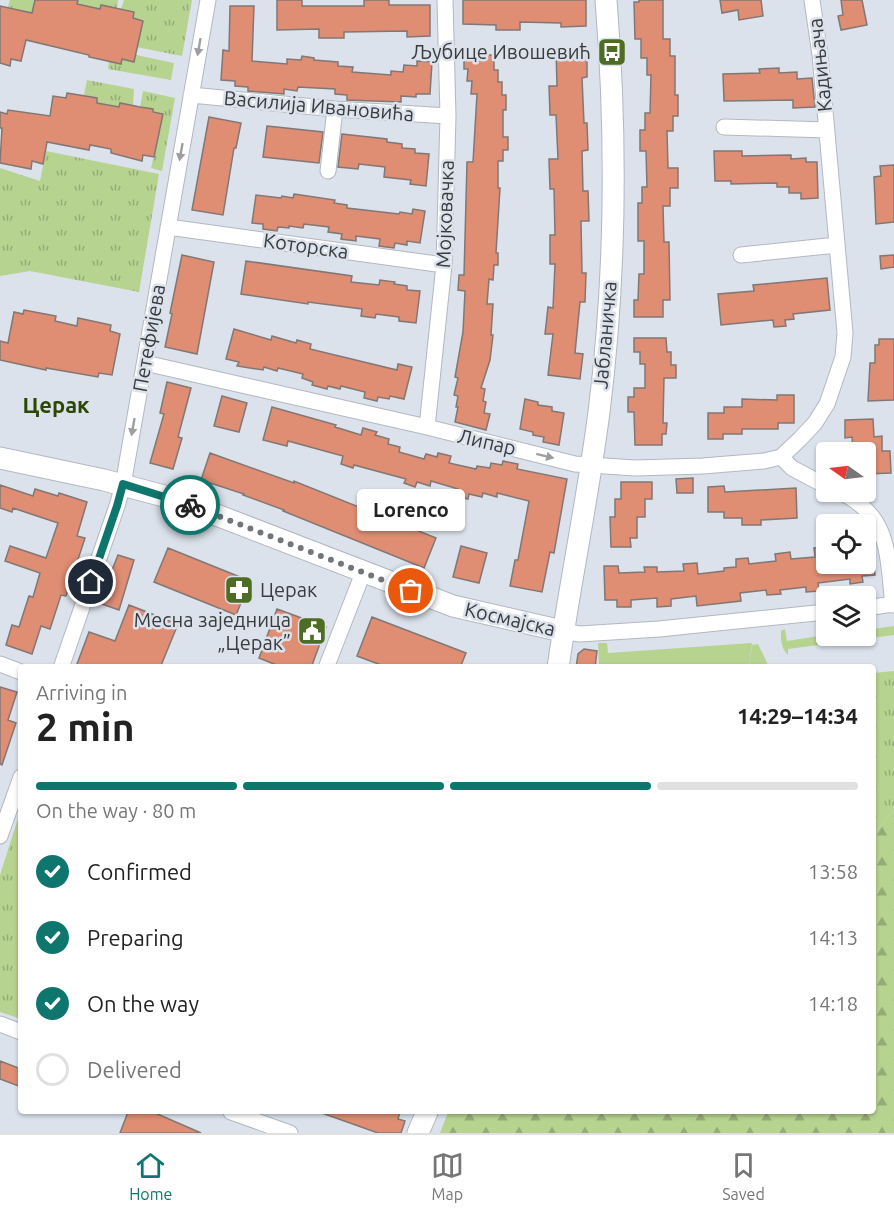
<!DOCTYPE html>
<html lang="en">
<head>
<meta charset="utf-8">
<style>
	:root { --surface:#fff; --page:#f6f6f6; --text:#222; --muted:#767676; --line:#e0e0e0; --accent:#0f766e }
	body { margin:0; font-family:Ubuntu,sans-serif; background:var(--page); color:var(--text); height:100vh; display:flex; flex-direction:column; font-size:22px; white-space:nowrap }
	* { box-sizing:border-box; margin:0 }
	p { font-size:20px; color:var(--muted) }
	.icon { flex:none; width:33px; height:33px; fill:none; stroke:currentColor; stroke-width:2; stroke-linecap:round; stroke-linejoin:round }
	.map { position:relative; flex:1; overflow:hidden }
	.details { position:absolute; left:18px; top:664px; width:858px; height:450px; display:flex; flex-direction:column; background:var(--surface); border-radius:6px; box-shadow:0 2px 4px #0004 }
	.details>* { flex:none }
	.needle { width:39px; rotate:284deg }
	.fabs { position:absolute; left:816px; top:442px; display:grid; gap:12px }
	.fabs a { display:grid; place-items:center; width:60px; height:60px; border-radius:6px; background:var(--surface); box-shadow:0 2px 4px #0004; font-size:30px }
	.pin { position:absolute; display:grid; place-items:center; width:51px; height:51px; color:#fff; margin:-26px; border:3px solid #fff; border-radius:50%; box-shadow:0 2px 6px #0007 }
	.courier { position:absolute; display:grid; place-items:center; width:60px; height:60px; margin:-30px; border:4px solid #0f766e; border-radius:50%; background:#fff; color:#222; box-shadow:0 2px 8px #0007 }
	.bubble { position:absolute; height:42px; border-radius:6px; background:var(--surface); box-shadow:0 2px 4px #0004; font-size:20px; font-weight:600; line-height:42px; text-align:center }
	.overview em { font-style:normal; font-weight:600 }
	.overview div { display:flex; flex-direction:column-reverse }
	.overview { display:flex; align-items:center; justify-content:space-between; height:102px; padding:0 18px }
	h1 { font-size:39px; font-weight:600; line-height:45px }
	.bar { display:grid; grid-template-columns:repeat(4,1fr); gap:9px 6px; align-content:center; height:72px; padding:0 18px }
	.bar i { height:8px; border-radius:4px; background:var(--line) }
	.bar .selected { background:var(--accent) }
	.bar p { grid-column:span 4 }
	ol { padding:0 18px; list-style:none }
	li { display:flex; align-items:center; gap:18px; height:66px }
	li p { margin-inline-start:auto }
	li .icon { padding:6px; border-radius:50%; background:var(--accent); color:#fff; stroke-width:4 }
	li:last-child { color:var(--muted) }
	li i { width:33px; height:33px; border:3px solid var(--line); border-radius:50% }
	.dock { display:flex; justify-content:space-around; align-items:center; height:84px; border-top:2px solid var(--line); background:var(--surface); font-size:16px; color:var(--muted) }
	.dock a { display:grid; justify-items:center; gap:3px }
	.dock .selected { color:var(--accent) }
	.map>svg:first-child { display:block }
</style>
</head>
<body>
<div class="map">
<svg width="894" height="1133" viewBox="0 0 894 1133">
	<defs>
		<pattern id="forest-firs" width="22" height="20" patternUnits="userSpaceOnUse" patternTransform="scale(1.5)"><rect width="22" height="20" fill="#b7d390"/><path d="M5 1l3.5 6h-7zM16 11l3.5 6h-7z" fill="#96ac77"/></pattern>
		<pattern id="park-tufts" width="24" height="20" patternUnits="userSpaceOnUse" patternTransform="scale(1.5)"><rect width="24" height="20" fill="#b7d390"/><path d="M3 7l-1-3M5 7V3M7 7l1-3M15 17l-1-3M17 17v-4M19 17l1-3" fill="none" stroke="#96ac77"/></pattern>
	</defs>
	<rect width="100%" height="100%" fill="#dbe2eb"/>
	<!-- grass -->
	<path fill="#b7d390" d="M894,626V635L788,649V655C781,648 781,641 781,631L785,629L787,641L826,635L866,636V630Z
		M598,643H607L608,653L752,643L749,667L599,668Z"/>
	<!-- forest -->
	<path fill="url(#forest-firs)" d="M894,809V1133H440L448,1112H873V835Z"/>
	<!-- park -->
	<path fill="url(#park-tufts)" d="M10,0H35L33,7L50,11L19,18L20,10L8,7Z
		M78,0H118L117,9L101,5L100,9L77,4Z
		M124,0H192L182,56L126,45L129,34L140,36L143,21L133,18L134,12L121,9Z
		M136,55L174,63L171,80L108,69L109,61L121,64L122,59L134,62Z
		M87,80L134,89L133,105L120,103L119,107L97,103V98L84,95Z
		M143,91L175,98L162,171L151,168L157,142L151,130L160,131L163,115L153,112V109L140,107Z
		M46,151L159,174L139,292L30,271L0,276V168L40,181Z
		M758,644L769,667H749L752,645Z
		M894,671V809L873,835V673Z
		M21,809V1019L0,1012V875Z"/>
	<!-- building -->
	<path fill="#df8d73" stroke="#827774" stroke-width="1.5" d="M35,0H78L77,4L100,9L101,5L134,12L133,18L143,21L134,62L122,59L121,64L103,60L89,57V55L26,40L21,61L11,59L10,66L0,63V6L32,13Z
		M277,0H302V6H364V0H389V5H430V36L407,37V31L344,32V38H319V29L277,30Z
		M463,0H586V26L561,27V23L520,22V30H496V25L463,24Z
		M639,0H663V39H670V56H675V95H678V116H673V131H667L668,168H678V188H670V206H663L664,242H669L670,300H663V317H634V300H638L639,274H644V241H638V203H642V187H647L646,151H640V130H645V113H650L651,75H647V58H641V39H635L634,2H639Z
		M720,0H761L763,16L739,20L738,10L722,13Z
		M841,0H862L867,25L841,30L838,16L843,15Z
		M230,6H254L252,61L287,64V59L301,60L302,56L314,58V60L338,62V66L353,67L352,72L391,75V71L403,72L404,65L417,66V61L432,62L430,94H416V97L401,96V102L347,100V95L335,94V89L298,87L297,91L284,89V94L248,91V87L235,86V81L221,80L223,50L229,51Z
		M587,49V77L582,78L584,123H587L588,150L582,151L583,191H588L589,221H581L582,273H586L585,302H580L575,353L583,354L580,379L548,375L553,334H545L548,307L553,308L555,264H550V235H555L554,189H550L549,159H558L556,115H550L549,86H557L556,50Z
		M464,55H494V70H498V82H502V95H506V110H503V137H508V150H503V161H498V188H500L496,253H498V265H494L493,280L489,279L487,304H493L491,335H493L490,360L481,388L485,389L483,401L486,402L484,413L490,414L486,430L455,422L458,407H456L458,396L454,395L458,378L455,377L463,332L465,291L458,290L459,275H464L467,162H473L477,94H471L472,81H467L468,69H464Z
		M779,68V73L797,72V79L812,78L815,107L793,108V100L724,101L723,74L760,73L759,69Z
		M67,93L97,98V103L119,107L120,103L140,107L153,109V112L163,114L154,157L143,155L142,161L111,153V149L90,145L89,150L47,142L43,164L32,161L31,169L0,163L2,128H0V112L7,114L8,110L50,116L53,96L66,98Z
		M209,117L241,123L236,148H234L223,215L192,210Z
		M267,126L323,132L319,163L263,157Z
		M342,134L387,139V142L402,144V148L415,149V153L429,154L426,186L410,184L411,180L384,177L385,167L359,164L358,169L338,167Z
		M714,151H742V156L791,155V159L806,158V162H817L818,198L801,199V193H789V187H777V183L731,184V181H715Z
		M894,165V222L876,224L874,177L881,176L880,166Z
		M294,194L335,200L334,203L347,205V208L399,214L400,212L412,214L413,209L425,211L420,243L407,241V245L395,243L394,248L379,246L380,239L356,236V241L341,239L342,234L328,232L329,227L304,224L303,228L289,226V228L278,227L277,231L263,229V224L252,223L256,195L281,198L282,196L293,198Z
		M182,255L214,262L197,354L165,347L172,314L170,313Z
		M894,255V267L881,269L880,256Z
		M246,261L352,276L351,282L379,285L380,280L395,282L394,284L407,286V290L420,291L416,323L399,321V317L376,314L375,318L361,316L362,309L308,302V304L241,294Z
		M827,278L830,310L793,314L794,319L785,320L786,326L774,327L773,320L721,325L718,294L754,291L753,285Z
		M24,310L56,316L55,321L77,326L78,318L111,325L110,331L120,334L112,375L99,373L98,377L46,368V370L0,360V341L8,343L14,312L23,314Z
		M234,329L271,340L272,336L296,343L297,340L311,344L310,349L397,370L398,364L412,367L404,399L390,396L389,399L378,397L377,401L364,398L365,392L341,386L340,389L328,386L327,389L312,385L313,382L302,378L303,374L278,368L277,371L264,367L263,370L237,366L239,362L226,359Z
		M634,338H666L667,352H671V365H676V378H664L663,423H667L666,434H662V445H635L634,412H628V397H634V388H645V364H640V352H634Z
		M879,339H894V400L868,401L870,363H875V345H879Z
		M167,382L191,388L178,437L182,438L173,469L150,463L164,414L160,413Z
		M777,395H794V423H778V429H742V434H723V439H708V413H724V407H742V399L777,400Z
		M222,396L247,403L239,432L214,426Z
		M525,399L538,402V405L552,407V411L564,413L559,445L543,442L544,437L533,435V432L520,429Z
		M272,407L336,425L335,427L361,435L363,428L377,432L375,435L389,439L388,444L400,447L399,452L424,459L426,454L437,457L438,453L451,456L449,463L476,469L477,466L490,468L491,463L502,465L503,461L518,464L517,469L567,479L554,553L550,552L542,592L510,586L515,560H518L529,501L497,493V497L483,493L482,497L469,494L468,499L456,496L458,489L431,481L430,486L417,482L415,487L404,483L406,479L354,465L353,468L341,464L343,456L288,441L287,446L263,440Z
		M873,419L874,437L882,436V451H890L891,473L866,474V453H853L852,437L845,438V420Z
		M210,453L294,483V481L436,538L424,568L283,511L284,510L243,495L244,494L201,480Z
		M693,478V493H677L676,479Z
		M621,482H652V499H645V517H637V538H630L631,547H611L610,517H615V499H621Z
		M0,485L33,496L35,489L58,496L59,493L87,502L77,536L85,538L66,596L61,595L50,629L41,626L32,654L6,645L12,625L19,627L29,596L33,597L40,573L5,561L10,546L46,558L58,523L13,508L12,512L0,508Z
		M724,486L725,492L796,488L797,518L761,520V525H742V518H724V512H708V487Z
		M461,546L487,553L479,583L453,577Z
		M826,547V564H874L875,575L862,576L863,582L850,584V579L818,583L819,591L806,592V587L780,590L781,594L767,595L766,590L740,593L741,601L697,606L696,596L671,599V606L657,607V598L631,600V607H617V600H605L604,566H618L619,573L645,572L644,567H657V572L684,571L683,564L697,563L698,574L724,571V568L736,567V559L748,558L749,564L776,561L775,554L790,552L791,559L815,557L814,548Z
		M168,548L250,581L236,615L154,582Z
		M118,555L134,560L119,610L99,603Z
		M129,605L178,624L160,668H88L77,664L89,632L115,641Z
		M277,609L326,627L311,668H284L259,658Z
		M372,617L466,653L460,668H389L357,656Z
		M584,649L597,651L595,668H576L578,654Z
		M0,687L17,692L8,720L16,723L2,765L0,764Z
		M0,1061L21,1069V1087L0,1079Z
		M128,1112H153L201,1133H120Z
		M319,1112H400L398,1119L405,1121L401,1133H378Z"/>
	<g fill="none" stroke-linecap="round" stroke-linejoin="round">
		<!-- street casing -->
		<g stroke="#b2b8c1" stroke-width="17">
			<path id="street" d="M191,95L335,109L448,116
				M724,127L827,130
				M328,171L335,109
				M168,227L444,265
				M741,255L837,245
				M145,363L427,427L575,464L635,468L703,466L764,461L781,457L800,439L815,423L827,404L843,357L845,333L820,55L812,0
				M427,427L444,265L448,116L445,0
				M781,457L792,468L826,486
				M840,492C891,516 887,555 893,605
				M866,608L894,604
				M562,631L580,634L659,629L826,612
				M0,664L21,672
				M61,668L117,506L123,485L208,0
				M326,668L363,573
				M0,836L21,777
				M0,1024L21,1032
				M231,1112L290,1133"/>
		</g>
		<!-- secondary casing -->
		<g stroke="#b2b8c1" stroke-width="23">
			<path id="secondary" d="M0,458L104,480L175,499L453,606L562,631
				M558,668C570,582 588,498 599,412C616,276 617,137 606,0
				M418,1133L427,1112"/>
		</g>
		<!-- street -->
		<use href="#street" stroke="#fff" stroke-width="15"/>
		<!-- secondary -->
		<use href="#secondary" stroke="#fff" stroke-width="21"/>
	</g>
	<!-- one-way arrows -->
	<defs><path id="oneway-solid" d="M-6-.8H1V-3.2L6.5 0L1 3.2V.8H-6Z" transform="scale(1.5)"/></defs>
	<g fill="#9c9e9f">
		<use href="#oneway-solid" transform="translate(199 47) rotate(100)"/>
		<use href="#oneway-solid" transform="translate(181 152) rotate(100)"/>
		<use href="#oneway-solid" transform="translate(133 427) rotate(100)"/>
		<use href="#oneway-solid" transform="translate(545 456) rotate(14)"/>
	</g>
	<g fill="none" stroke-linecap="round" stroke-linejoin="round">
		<!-- done -->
		<path stroke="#72767b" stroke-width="6" stroke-dasharray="0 10.8" d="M190,505L411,591"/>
		<!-- route -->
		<path stroke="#0f766e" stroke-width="8" d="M91,582L117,506L123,484L190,505"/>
	</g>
	<!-- icons -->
	<defs>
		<g id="bus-square" transform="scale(1.5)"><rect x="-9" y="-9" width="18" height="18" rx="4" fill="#4c6d23" stroke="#dbe2eb"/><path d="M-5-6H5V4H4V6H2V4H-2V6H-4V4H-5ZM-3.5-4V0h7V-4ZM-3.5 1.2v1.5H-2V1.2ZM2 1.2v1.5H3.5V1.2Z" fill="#fff"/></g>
		<g id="pharmacy-square" transform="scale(1.5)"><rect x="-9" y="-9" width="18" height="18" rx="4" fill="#4c6d23" stroke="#dbe2eb"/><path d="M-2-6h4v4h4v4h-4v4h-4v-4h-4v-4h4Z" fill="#fff"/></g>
		<g id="civic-square" transform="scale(1.5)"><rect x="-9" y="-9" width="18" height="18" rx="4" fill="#4c6d23" stroke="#dbe2eb"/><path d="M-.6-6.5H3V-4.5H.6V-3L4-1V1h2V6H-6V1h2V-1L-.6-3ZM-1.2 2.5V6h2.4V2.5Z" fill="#fff"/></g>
	</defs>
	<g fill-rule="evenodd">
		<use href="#bus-square" x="612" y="52"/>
		<use href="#pharmacy-square" x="239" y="590"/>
		<use href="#civic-square" x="312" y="631"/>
	</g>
	<g text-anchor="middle" stroke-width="5" stroke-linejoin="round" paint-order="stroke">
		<!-- poi labels -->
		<g font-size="20" fill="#393c3f" stroke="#dbe2eb" text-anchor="end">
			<text x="591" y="59">Љубице Ивошевић</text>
			<text x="260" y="597" text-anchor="start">Церак</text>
			<text x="291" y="627">Месна заједница<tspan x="291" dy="23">„Церак”</tspan></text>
		</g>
		<!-- street labels -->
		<g font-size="20" fill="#393c3f" stroke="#dbe2eb">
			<text transform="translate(820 65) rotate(-96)" y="7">Кадињача</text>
			<text transform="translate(319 106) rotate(5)" y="7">Василија Ивановића</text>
			<text transform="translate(445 214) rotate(-88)" y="7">Мојковачка</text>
			<text transform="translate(306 246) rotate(8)" y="7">Которска</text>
			<text transform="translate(605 335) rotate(-85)" y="7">Јабланичка</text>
			<text transform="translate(149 338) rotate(-80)" y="7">Петефијева</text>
			<text transform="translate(487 442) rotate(13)" y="7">Липар</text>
			<text transform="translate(510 619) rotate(13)" y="7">Космајска</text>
		</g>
		<!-- quarter labels -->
		<g font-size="22" font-weight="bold" fill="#2c4800" stroke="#dbe2eb">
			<text x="56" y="413">Церак</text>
		</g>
	</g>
</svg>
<div class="fabs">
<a><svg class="needle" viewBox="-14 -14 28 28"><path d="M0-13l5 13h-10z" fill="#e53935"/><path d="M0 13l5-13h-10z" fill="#767676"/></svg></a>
<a><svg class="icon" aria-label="locate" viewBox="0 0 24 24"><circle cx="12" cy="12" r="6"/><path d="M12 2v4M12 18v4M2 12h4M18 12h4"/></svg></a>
<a><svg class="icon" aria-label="layers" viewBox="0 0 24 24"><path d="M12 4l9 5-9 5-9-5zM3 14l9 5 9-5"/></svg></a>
</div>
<div class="pin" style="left:411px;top:591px;background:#ea580c"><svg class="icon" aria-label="bag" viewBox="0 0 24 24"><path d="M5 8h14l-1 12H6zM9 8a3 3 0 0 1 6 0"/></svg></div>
<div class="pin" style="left:91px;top:582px;background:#1f2937"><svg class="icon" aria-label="home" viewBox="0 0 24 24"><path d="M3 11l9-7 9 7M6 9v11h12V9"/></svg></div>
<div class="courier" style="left:190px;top:505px"><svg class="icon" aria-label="bike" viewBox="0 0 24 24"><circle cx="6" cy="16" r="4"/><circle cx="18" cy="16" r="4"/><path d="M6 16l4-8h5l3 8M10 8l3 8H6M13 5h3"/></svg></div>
<div class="bubble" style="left:357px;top:489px;width:108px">Lorenco</div>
<section class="details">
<div class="overview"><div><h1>2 min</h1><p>Arriving in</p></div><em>14:29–14:34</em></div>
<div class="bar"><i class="selected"></i><i class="selected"></i><i class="selected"></i><i></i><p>On the way · 80 m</p></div>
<ol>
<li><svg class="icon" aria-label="check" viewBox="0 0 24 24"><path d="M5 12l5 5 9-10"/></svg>Confirmed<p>13:58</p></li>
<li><svg class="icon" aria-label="check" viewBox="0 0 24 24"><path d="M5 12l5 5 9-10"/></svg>Preparing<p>14:13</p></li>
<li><svg class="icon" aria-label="check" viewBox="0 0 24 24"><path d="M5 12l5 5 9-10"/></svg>On the way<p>14:18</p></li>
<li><i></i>Delivered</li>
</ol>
</section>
</div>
<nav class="dock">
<a class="selected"><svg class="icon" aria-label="home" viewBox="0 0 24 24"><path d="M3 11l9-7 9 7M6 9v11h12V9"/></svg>Home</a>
<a><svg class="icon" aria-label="map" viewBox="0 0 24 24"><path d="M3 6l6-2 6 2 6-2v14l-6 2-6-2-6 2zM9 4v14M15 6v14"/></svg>Map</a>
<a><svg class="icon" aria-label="saved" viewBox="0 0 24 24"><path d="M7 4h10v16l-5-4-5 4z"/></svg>Saved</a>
</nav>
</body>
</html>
